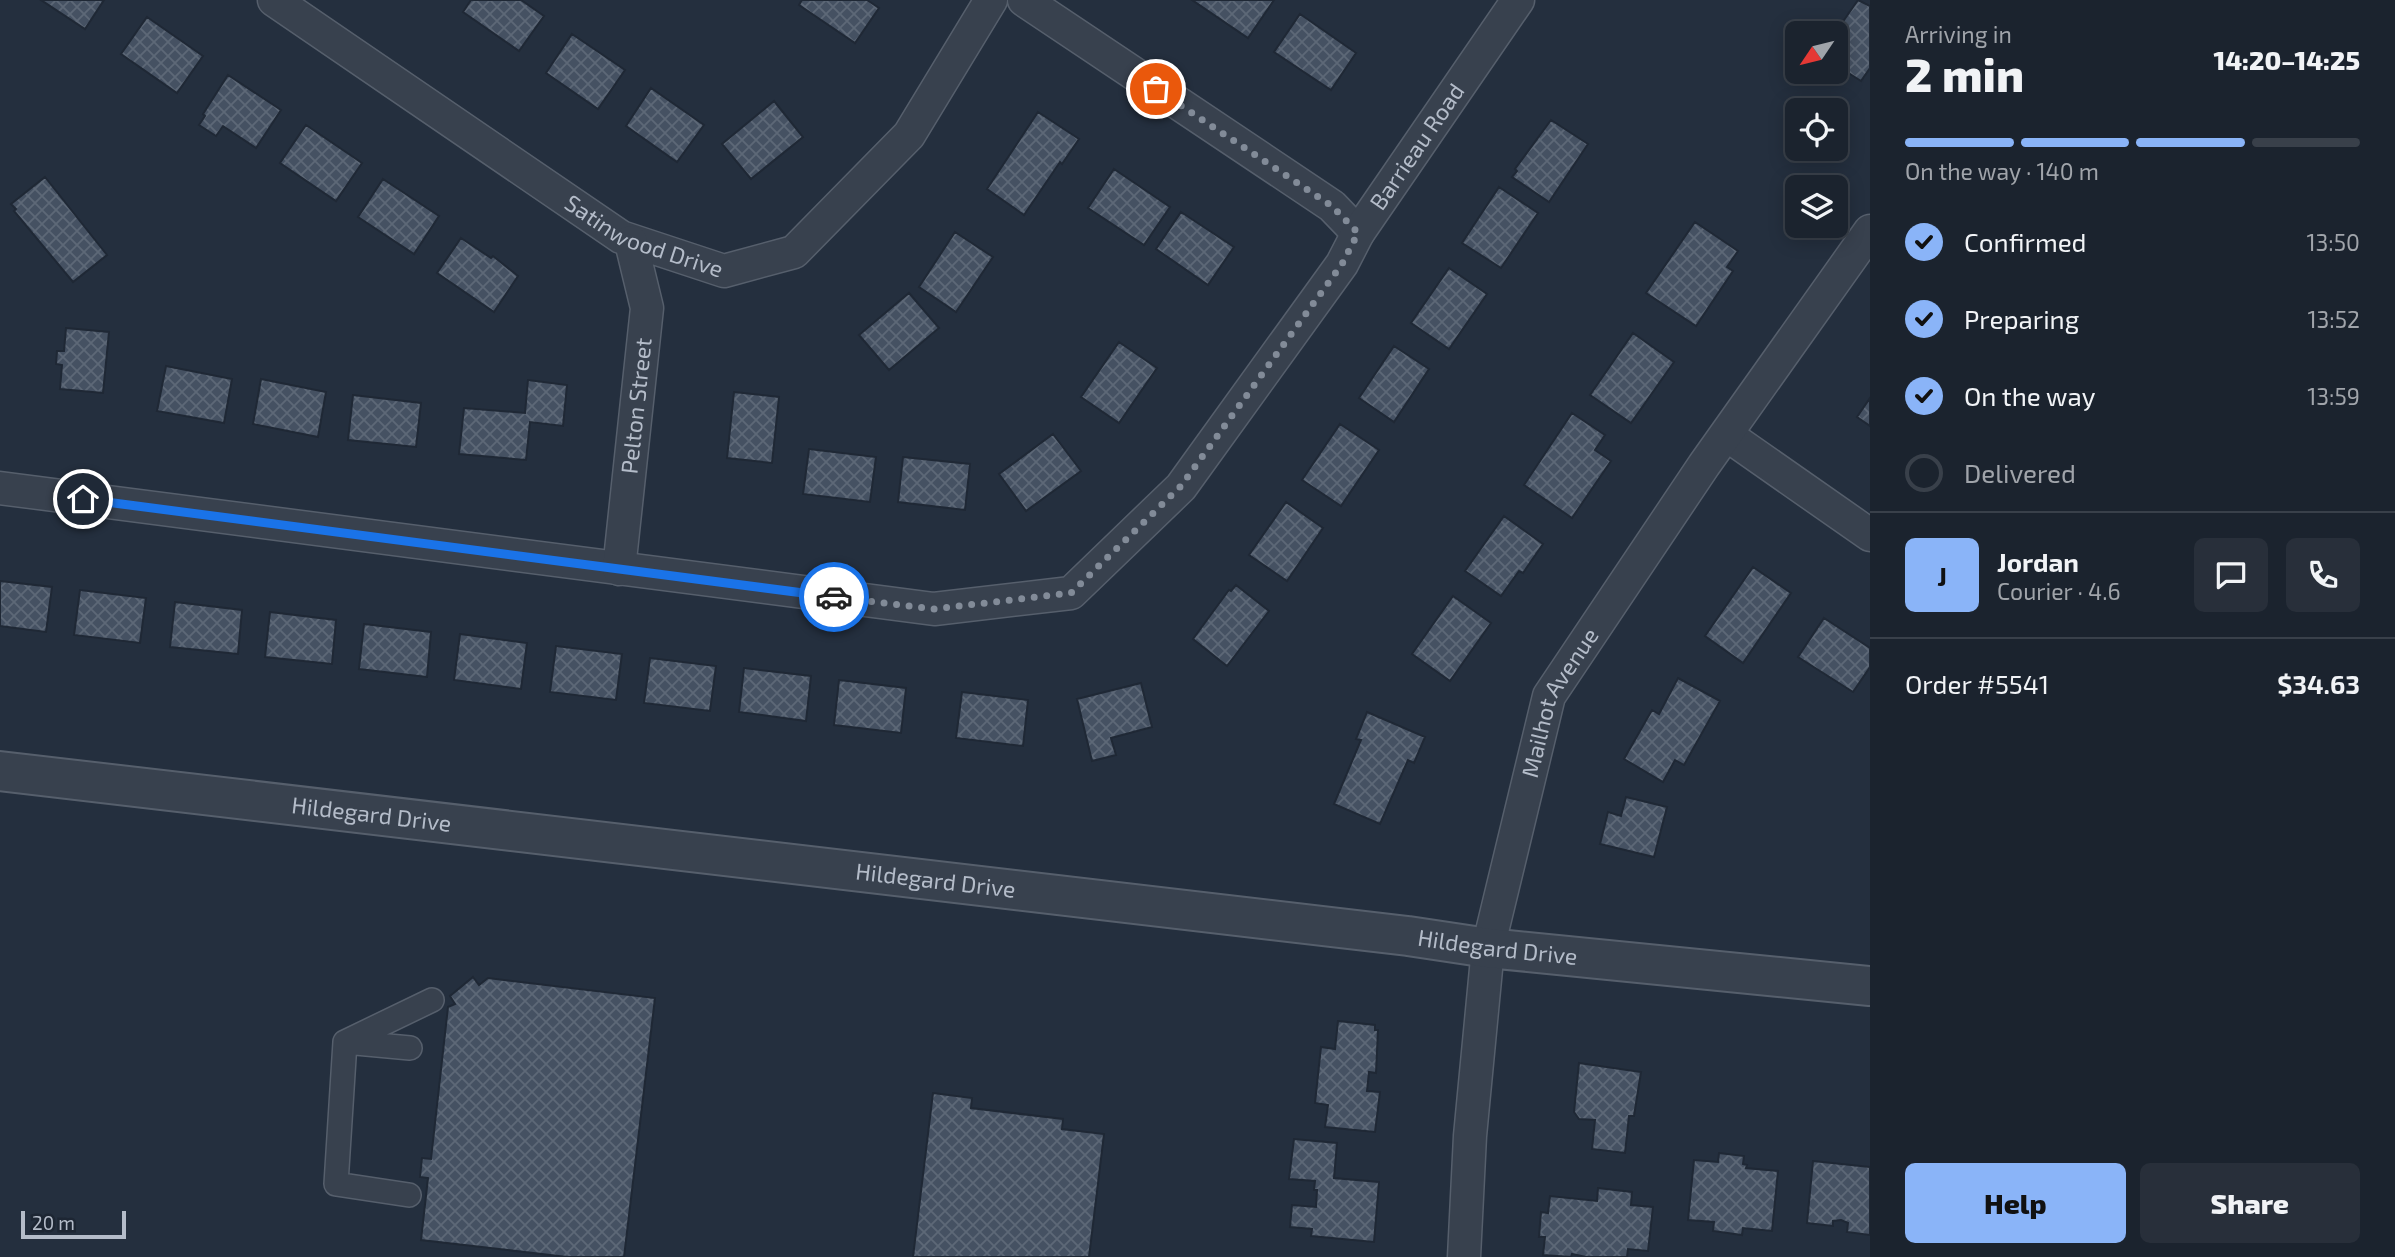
<!DOCTYPE html>
<html lang="en">
<head>
<meta charset="utf-8">
<style>
	:root { --surface:#1b232e; --page:#282f3a; --text:#f1f3f6; --muted:#a0a4aa; --line:#39404a; --accent:#8ab4f8 }
	body { margin:0; font-family:"Exo 2",sans-serif; background:var(--page); color:var(--text); height:100vh; display:flex; flex-direction:column; font-size:26px; white-space:nowrap }
	* { box-sizing:border-box; margin:0 }
	p { font-size:23px; color:var(--muted) }
	.icon { flex:none; width:38px; height:38px; fill:none; stroke:currentColor; stroke-width:2; stroke-linecap:round; stroke-linejoin:round }
	.map { position:relative; flex:1; overflow:hidden }
	.side { display:flex; flex-direction:column; background:var(--surface); width:525px }
	.side>* { flex:none }
	.needle { width:46px; rotate:235deg }
	.controls { position:absolute; left:1785px; top:21px; display:grid; gap:14px }
	.controls a { display:grid; place-items:center; width:63px; height:63px; border-radius:10px; background:var(--surface); box-shadow:0 4px 18px #0003,0 0 0 2px var(--line); font-size:35px }
	.scale { position:absolute; left:21px; bottom:18px; width:105px; box-sizing:border-box; padding-left:7px; border:4px solid #b4bcc9; border-top:0; font-size:19px; line-height:24px; white-space:nowrap; color:#b4bcc9; -webkit-text-stroke:5px #1d2633; paint-order:stroke }
	.pin { position:absolute; display:grid; place-items:center; width:60px; height:60px; color:#fff; margin:-30px; border:4px solid #fff; border-radius:50%; box-shadow:0 2px 7px #0007 }
	.courier { position:absolute; display:grid; place-items:center; width:70px; height:70px; margin:-35px; border:5px solid #1a73e8; border-radius:50%; background:#fff; color:#222; box-shadow:0 2px 9px #0007 }
	.overview em { font-style:normal; font-weight:800 }
	.overview div { display:flex; flex-direction:column-reverse }
	.overview { display:flex; align-items:center; justify-content:space-between; height:119px; padding:0 35px }
	h1 { font-size:46px; font-weight:800; line-height:52px }
	.bar { display:grid; grid-template-columns:repeat(4,1fr); gap:10px 7px; align-content:center; height:84px; padding:0 35px }
	.bar i { height:9px; border-radius:5px; background:var(--line) }
	.bar .current { background:var(--accent) }
	.bar p { grid-column:span 4 }
	.line { display:flex; align-items:center; gap:18px; padding:0 35px; border-top:2px solid var(--line) }
	.line div { flex:1 }
	.round { display:grid; place-items:center; flex:none; width:74px; height:74px; border-radius:10px; background:var(--page) }
	ol { padding:0 35px; list-style:none }
	li { display:flex; align-items:center; gap:21px; height:77px }
	li p { margin-inline-start:auto }
	li .icon { padding:7px; border-radius:50%; background:var(--accent); color:#111; stroke-width:4 }
	li:last-child { color:var(--muted) }
	li i { width:38px; height:38px; border:4px solid var(--line); border-radius:50% }
	.primary-button { display:flex; gap:14px; margin-top:auto; padding:14px 35px }
	.primary-button a { flex:1; height:80px; border-radius:10px; background:var(--accent); color:#111; font-size:28px; font-weight:800; line-height:80px; text-align:center }
	.primary-button a+a { background:var(--page); color:var(--text) }
	main { display:flex; flex:1; min-height:0 }
	.map>svg:first-child { display:block }
</style>
</head>
<body>
<main>
<div class="map">
<svg width="1870" height="1257" viewBox="0 0 1870 1257">
	<defs>
		<pattern id="building-cross-hatch" width="8" height="8" patternUnits="userSpaceOnUse" patternTransform="scale(1.75)"><rect width="8" height="8" fill="#455162"/><path d="M0 0l8 8M0 8l8-8" fill="none" stroke="#5d6877"/></pattern>
	</defs>
	<rect width="100%" height="100%" fill="#242f3e"/>
	<!-- building -->
	<path fill="url(#building-cross-hatch)" stroke="#1f2835" stroke-width="2" d="M41,0H104L85,29Z
		M471,0H521L544,16L519,51L463,12Z
		M802,0H867L879,8L855,43L799,5Z
		M1192,0H1274L1248,38Z
		M1858,0L1870,6V68L1861,81L1836,65L1835,33Z
		M1300,14L1356,53L1331,90L1274,52Z
		M147,17L203,56L177,93L121,54Z
		M572,34L625,70L598,109L546,73Z
		M228,75L281,110L256,148L223,126L216,136L199,125L205,116L203,114Z
		M651,88L704,125L677,162L626,126Z
		M774,101L803,137L751,179L722,144Z
		M1038,112L1079,139L1062,164L1060,162L1024,215L987,189Z
		M1551,120L1588,144L1549,202L1512,177L1517,171L1515,169Z
		M306,125L362,163L336,201L280,163Z
		M1114,169L1170,207L1144,245L1088,208Z
		M45,177L107,255L73,282L14,211L16,209L11,204Z
		M383,179L439,216L414,254L358,217Z
		M1499,187L1538,213L1501,268L1462,243Z
		M1181,212L1234,247L1208,285L1156,249Z
		M1695,222L1738,251L1727,267L1733,271L1696,326L1646,293Z
		M955,232L993,257L956,312L919,287Z
		M461,238L491,258L493,256L518,276L494,312L437,273Z
		M1449,268L1487,294L1449,349L1411,323Z
		M909,293L939,328L889,370L859,335Z
		M66,328L109,332L103,393L60,389L62,365L56,364L57,351H64Z
		M1633,333L1674,362L1631,423L1590,395Z
		M1119,342L1157,368L1119,423L1081,397Z
		M1394,346L1429,369L1394,422L1359,398Z
		M166,366L232,379L224,423L157,411Z
		M261,379L326,392L318,437L253,424Z
		M528,380L567,385L563,426L530,422L526,460L459,454L464,408L525,413Z
		M734,392L779,397L772,463L727,458Z
		M353,395L421,403L416,447L348,440Z
		M1870,398V426L1857,417Z
		M1572,413L1605,435L1595,450L1611,461L1572,518L1524,485Z
		M1340,424L1379,450L1341,506L1302,480Z
		M1053,434L1081,471L1026,511L999,474Z
		M809,449L876,457L870,502L803,494Z
		M903,457L970,464L965,510L898,502Z
		M1286,502L1323,528L1287,581L1249,555Z
		M1504,516L1543,544L1523,573L1519,571L1501,596L1465,571Z
		M1753,567L1791,593L1743,663L1705,636Z
		M0,581L52,587L46,632L0,626Z
		M1236,585L1269,611L1227,666L1193,639L1229,590L1231,591Z
		M80,590L146,598L140,643L74,635Z
		M1453,596L1491,623L1450,681L1412,654Z
		M175,602L242,610L238,654L170,647Z
		M270,612L336,620L332,664L265,657Z
		M1824,618L1870,648V667L1853,692L1798,657Z
		M364,624L431,632L427,677L359,669Z
		M460,634L527,643L521,689L454,680Z
		M556,646L622,654L616,700L550,692Z
		M650,658L716,666L710,711L644,703Z
		M744,668L811,676L806,721L739,712Z
		M1678,678L1720,701L1684,765L1675,760L1663,782L1624,759L1652,710L1659,714Z
		M839,680L906,688L901,733L834,725Z
		M1141,683L1152,727L1111,738L1116,755L1092,761L1077,699Z
		M962,692L1028,700L1023,746L956,738Z
		M1367,712L1425,737L1414,763L1408,760L1380,824L1334,804L1361,740L1356,739Z
		M1626,797L1667,807L1654,857L1600,844L1608,812L1621,816Z
		M473,977L479,985L488,978L655,998L624,1257H567L421,1240L428,1178L420,1177L422,1158L431,1159L448,1007L455,1004L450,996Z
		M1338,1021L1375,1025V1030H1378L1376,1073L1369,1072L1367,1091L1380,1092L1375,1132L1325,1127L1328,1105L1315,1103L1321,1047L1335,1049Z
		M1579,1063L1641,1072L1634,1116H1629L1625,1153L1592,1149L1595,1120L1579,1119L1574,1112Z
		M933,1093L972,1098L971,1108L1063,1119L1062,1129L1104,1134L1089,1257H913Z
		M1294,1139L1337,1143L1334,1178L1379,1182L1374,1242L1311,1236L1312,1229L1290,1227L1292,1205L1316,1207L1317,1190H1314L1315,1181L1289,1179Z
		M1719,1153L1744,1156L1743,1164L1747,1165L1746,1168L1778,1171L1772,1231L1743,1228L1742,1235L1713,1231L1714,1222L1688,1220L1694,1160L1718,1162Z
		M1813,1161L1870,1167V1235L1847,1232L1848,1223L1841,1220L1833,1221V1226L1807,1223Z
		M1598,1188L1632,1192L1631,1205L1653,1207L1648,1251L1628,1249L1627,1257H1586L1572,1254L1571,1257L1543,1255L1545,1237H1539L1541,1212L1548,1213L1550,1196L1597,1201Z"/>
	<g fill="none" stroke-linecap="round" stroke-linejoin="round">
		<!-- pedestrian casing -->
		<g stroke="#565f6c" stroke-width="26">
			<path id="pedestrian" d="M345,1042L432,1000
				M409,1195L336,1184L345,1042L410,1048"/>
		</g>
		<!-- minor casing -->
		<g stroke="#565f6c" stroke-width="35">
			<g id="minor">
				<path id="s1" d="M274,0L621,237L724,271L794,252L909,135L991,0"/>
				<path d="M1024,0L1332,206L1358,233"/>
				<path d="M1727,435L1870,535"/>
				<path id="s2" d="M0,488L934,609L1071,593L1181,487L1342,264L1358,233L1518,0"/>
				<path id="s3" d="M619,569L647,308L631,242"/>
				<path id="s4" d="M1464,1257L1470,1136L1488,948L1549,696L1704,465L1870,231"/>
			</g>
		</g>
		<!-- tertiary casing -->
		<g stroke="#565f6c" stroke-width="42">
			<g id="tertiary">
				<path id="s5" d="M0,771L1408,936L1488,948L1870,986"/>
			</g>
		</g>
		<!-- pedestrian -->
		<use href="#pedestrian" stroke="#38414e" stroke-width="23"/>
		<!-- minor -->
		<use href="#minor" stroke="#38414e" stroke-width="32"/>
		<!-- tertiary -->
		<use href="#tertiary" stroke="#38414e" stroke-width="38"/>
	</g>
	<g fill="none" stroke-linecap="round" stroke-linejoin="round">
		<!-- done -->
		<path stroke="#828b98" stroke-width="7" stroke-dasharray="0 12.6" d="M834,597L934,609L1071,593L1181,486L1342,264L1358,233L1332,206L1156,89"/>
		<!-- route -->
		<path stroke="#1a73e8" stroke-width="9" d="M83,499L834,597"/>
	</g>
	<g text-anchor="middle" stroke-width="7" stroke-linejoin="round" paint-order="stroke">
		<!-- street labels -->
		<g font-size="23" fill="#b4bcc9" stroke="#1d2633">
			<text dy="8" stroke="none"><textPath href="#s2" startOffset="1647">Barrieau Road</textPath></text>
			<text dy="8" stroke="none"><textPath href="#s1" startOffset="441">Satinwood Drive</textPath></text>
			<text dy="8" stroke="none"><textPath href="#s3" startOffset="164">Pelton Street</textPath></text>
			<text dy="8" stroke="none"><textPath href="#s4" startOffset="567">Mailhot Avenue</textPath></text>
			<text dy="8" stroke="none"><textPath href="#s5" startOffset="374">Hildegard Drive</textPath></text>
			<text dy="8" stroke="none"><textPath href="#s5" startOffset="942">Hildegard Drive</textPath></text>
			<text dy="8" stroke="none"><textPath href="#s5" startOffset="1508">Hildegard Drive</textPath></text>
		</g>
	</g>
</svg>
<div class="controls">
<a><svg class="needle" viewBox="-14 -14 28 28"><path d="M0-13l5 13h-10z" fill="#e53935"/><path d="M0 13l5-13h-10z" fill="#a0a4aa"/></svg></a>
<a><svg class="icon" aria-label="locate" viewBox="0 0 24 24"><circle cx="12" cy="12" r="6"/><path d="M12 2v4M12 18v4M2 12h4M18 12h4"/></svg></a>
<a><svg class="icon" aria-label="layers" viewBox="0 0 24 24"><path d="M12 4l9 5-9 5-9-5zM3 14l9 5 9-5"/></svg></a>
</div>
<div class="scale">20 m</div>
<div class="pin" style="left:1156px;top:89px;background:#ea580c"><svg class="icon" aria-label="bag" viewBox="0 0 24 24"><path d="M5 8h14l-1 12H6zM9 8a3 3 0 0 1 6 0"/></svg></div>
<div class="pin" style="left:83px;top:499px;background:#1f2937"><svg class="icon" aria-label="home" viewBox="0 0 24 24"><path d="M3 11l9-7 9 7M6 9v11h12V9"/></svg></div>
<div class="courier" style="left:834px;top:597px"><svg class="icon" aria-label="car" viewBox="0 0 24 24"><path d="M5 17H2v-5l4-1 3-4h7l3 4 3 1v5h-3M9 17h6M6 11h13"/><circle cx="7" cy="17" r="2"/><circle cx="17" cy="17" r="2"/></svg></div>
</div>
<section class="side">
<div class="overview"><div><h1>2 min</h1><p>Arriving in</p></div><em>14:20–14:25</em></div>
<div class="bar"><i class="current"></i><i class="current"></i><i class="current"></i><i></i><p>On the way · 140 m</p></div>
<ol>
<li><svg class="icon" aria-label="check" viewBox="0 0 24 24"><path d="M5 12l5 5 9-10"/></svg>Confirmed<p>13:50</p></li>
<li><svg class="icon" aria-label="check" viewBox="0 0 24 24"><path d="M5 12l5 5 9-10"/></svg>Preparing<p>13:52</p></li>
<li><svg class="icon" aria-label="check" viewBox="0 0 24 24"><path d="M5 12l5 5 9-10"/></svg>On the way<p>13:59</p></li>
<li><i></i>Delivered</li>
</ol>
<div class="line" style="height:126px"><b class="round" style="background:var(--accent);color:#111">J</b><div><b>Jordan</b><p>Courier · 4.6</p></div><a class="round"><svg class="icon" aria-label="chat" viewBox="0 0 24 24"><path d="M4 5h16v11H9l-5 4z"/></svg></a><a class="round"><svg class="icon" aria-label="phone" viewBox="0 0 24 24"><path d="M5 4h4l2 5-3 2q2 4 5 5l2-3 5 2v4C11 20 4 13 5 4z"/></svg></a></div>
<div class="line" style="height:91px"><div>Order #5541</div><b>$34.63</b></div>
<div class="primary-button"><a>Help</a><a>Share</a></div>
</section>
</main>
</body>
</html>
